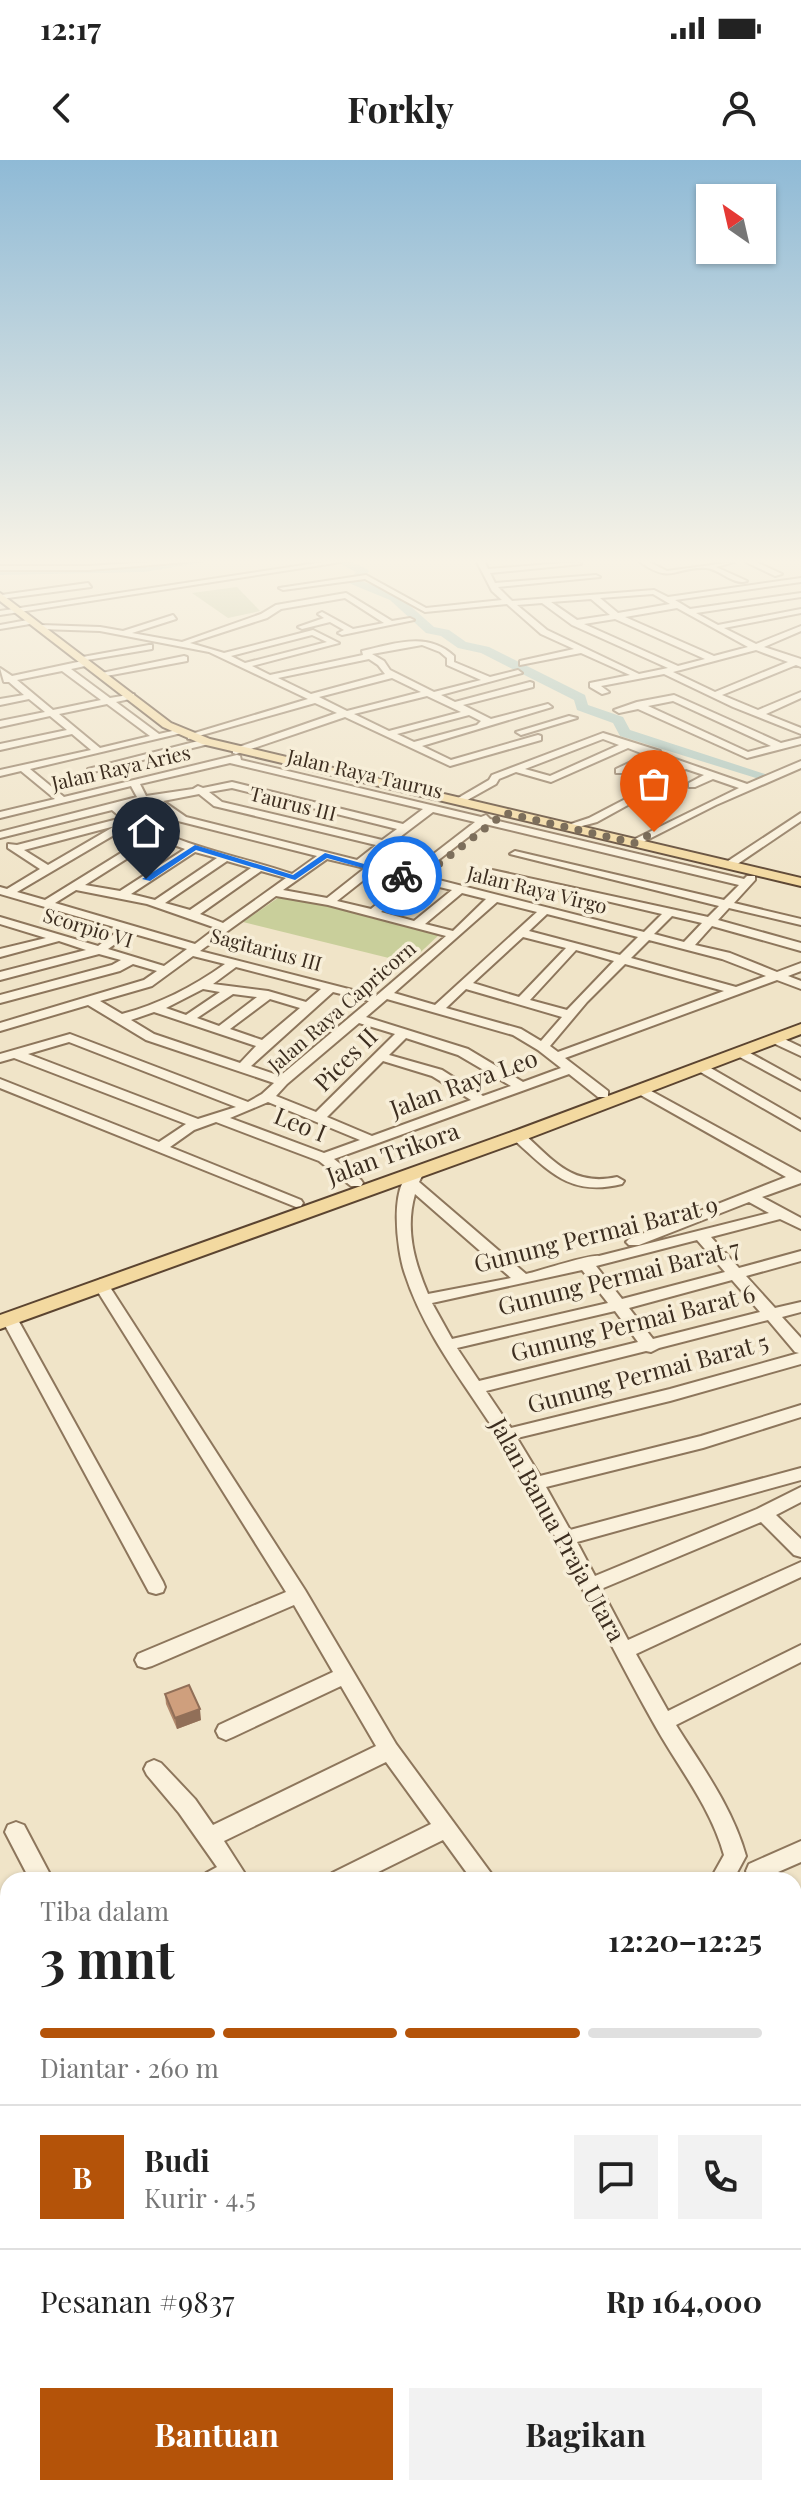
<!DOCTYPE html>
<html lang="id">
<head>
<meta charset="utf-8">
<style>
	:root { --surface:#fff; --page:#f2f2f2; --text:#222; --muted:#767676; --line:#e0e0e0; --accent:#b45309 }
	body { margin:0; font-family:"Playfair Display",serif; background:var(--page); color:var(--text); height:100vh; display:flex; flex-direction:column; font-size:30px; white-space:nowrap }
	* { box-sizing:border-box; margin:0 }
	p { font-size:26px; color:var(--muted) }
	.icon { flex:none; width:44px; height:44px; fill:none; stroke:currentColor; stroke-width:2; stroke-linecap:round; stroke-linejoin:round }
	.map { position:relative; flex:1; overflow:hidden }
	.sheet { position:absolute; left:0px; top:1712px; width:802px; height:624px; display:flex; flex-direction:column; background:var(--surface); border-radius:24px 24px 0 0; box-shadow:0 2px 6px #0004 }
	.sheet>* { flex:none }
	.needle { width:52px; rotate:326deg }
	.tools { position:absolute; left:696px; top:24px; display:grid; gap:16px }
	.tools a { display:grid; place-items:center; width:80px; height:80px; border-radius:0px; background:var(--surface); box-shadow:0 2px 6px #0004; font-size:40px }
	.pin { position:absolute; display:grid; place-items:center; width:68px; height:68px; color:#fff; margin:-82px -34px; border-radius:50% 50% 50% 0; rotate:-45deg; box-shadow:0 0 8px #0007 }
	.pin .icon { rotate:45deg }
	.courier { position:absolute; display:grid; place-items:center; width:80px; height:80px; margin:-40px; border:6px solid #1a73e8; border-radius:50%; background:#fff; color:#222; box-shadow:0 2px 10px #0007 }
	.overview em { font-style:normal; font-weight:700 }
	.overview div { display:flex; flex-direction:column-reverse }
	.overview { display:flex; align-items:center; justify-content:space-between; height:136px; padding:0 40px }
	h1 { font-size:52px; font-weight:700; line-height:60px }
	.bar { display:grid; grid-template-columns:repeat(4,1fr); gap:12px 8px; align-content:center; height:96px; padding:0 40px }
	.bar i { height:10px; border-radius:6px; background:var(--line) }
	.bar .current { background:var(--accent) }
	.bar p { grid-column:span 4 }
	.line { display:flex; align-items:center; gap:20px; padding:0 40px; border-top:2px solid var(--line) }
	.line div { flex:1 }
	.round { display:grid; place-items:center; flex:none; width:84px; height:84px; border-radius:0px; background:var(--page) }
	.primary-button { display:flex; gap:16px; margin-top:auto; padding:16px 40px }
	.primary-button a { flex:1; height:92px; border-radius:0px; background:var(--accent); color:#fff; font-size:32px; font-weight:700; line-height:92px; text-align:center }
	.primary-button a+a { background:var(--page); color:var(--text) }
	.status { display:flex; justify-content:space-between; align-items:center; height:56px; padding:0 40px; background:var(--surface); direction:ltr }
	.status svg { height:22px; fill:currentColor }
	header { display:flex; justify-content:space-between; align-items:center; height:104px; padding:0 40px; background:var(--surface); font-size:36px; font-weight:700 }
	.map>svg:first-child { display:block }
</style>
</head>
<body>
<div class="status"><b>12:17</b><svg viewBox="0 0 49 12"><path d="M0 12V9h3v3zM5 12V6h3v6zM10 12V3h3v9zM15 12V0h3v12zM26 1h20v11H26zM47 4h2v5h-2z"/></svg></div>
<header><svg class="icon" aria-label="back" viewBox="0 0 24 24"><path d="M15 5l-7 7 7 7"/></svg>Forkly<svg class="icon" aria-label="person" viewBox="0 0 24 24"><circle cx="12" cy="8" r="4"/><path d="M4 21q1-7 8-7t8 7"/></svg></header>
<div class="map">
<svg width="801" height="2336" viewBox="0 0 801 2336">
	<rect width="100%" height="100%" fill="#f0e4c8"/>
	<!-- green -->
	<path fill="#c9cf9b" d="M285,733L440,774L409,803L243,762Z"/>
	<!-- cemetery -->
	<path fill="#bfc49a" d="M237,427L260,451L228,458L192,433Z"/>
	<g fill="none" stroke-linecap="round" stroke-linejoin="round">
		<!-- river -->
		<path fill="#a9c4bc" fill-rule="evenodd" d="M175,402H205L144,412L0,415V409L144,406Z
			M337,402H351L367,409L369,411L362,421L398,435L434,467L449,470L466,482L489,487L585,535L588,545L623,557L630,570L768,615L761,619L756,618L620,576L613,563L577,550L574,540L481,493L458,488L441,476L426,473L390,440L351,424L349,422L356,412Z"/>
		<!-- minor casing -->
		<g stroke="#8d765c" stroke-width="4">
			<path id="minor" d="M152,402H187L89,410H0V406H89Z
				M324,402H341L0,455V451Z
				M477,402H485L488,409L577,402L581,404L490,413L495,423L596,415L600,417L498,427L512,441L654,430L668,437L801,418V422L675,440L690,449L801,433V437L696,453L718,465L801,449V453L724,468L756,484L801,466V471L764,487L801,499V507L796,505L722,535L758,550L801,532V538L766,554L801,568V574L733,547L664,514L601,526L609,532L602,534L590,527V523L630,515L581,493L520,505V501L574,489L541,474L507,444L425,452L365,419L283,430L279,428L366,415L426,448L502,440L492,431ZM653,434L670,444L618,453L600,438ZM591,439L610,455L577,460L551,442ZM542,443L572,465L668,508L639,514L547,470L517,445ZM677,448L748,487L714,496L625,457ZM615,459L705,499L678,506L584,464ZM756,490L788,502L715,532L673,512Z
				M640,402H649L667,411L734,402L716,407L747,421C733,426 720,409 706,408C676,406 672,425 640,402Z
				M746,402H756L782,414L775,416Z
				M88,423L91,427L0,439L1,435Z
				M346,433L392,461L410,458L414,460L342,475L338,473L344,470L330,462L302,469L298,467L324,458L318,454L322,452L353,469L384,463L345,438L281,449L267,458L190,483L224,493L313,470L339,483L252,506L270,515L363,495L362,491C394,484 427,471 454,496V502L490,517L518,510L522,513L441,535L455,542L530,522L533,523V527L463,545L491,559L548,544L552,547L422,586L451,600L538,575L541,576V580L450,606L345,557L236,594L233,593V589L337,553L315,543L188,579V575L308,539L209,492L100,471L41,469L37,467L41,465L100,467L123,471L173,455L176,459L132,473L182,482L261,454L276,445ZM312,475L327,482L245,503L231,496ZM422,485L440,492L447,498V505L481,520L434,532L390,510L384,501L372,494ZM369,499L378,505L385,514L311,534L278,518ZM392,518L421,532L347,551L319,537ZM427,536L461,552L389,571L354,554ZM469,555L481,561L477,565L414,582L397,574Z
				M33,459L36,463L0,469V465Z
				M149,485H152V489L81,501L77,498Z
				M184,496L187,497V501L101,517L97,514Z
				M87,500L91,503L90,505L71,509L110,538L134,534V538L116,542L159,574L181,569L186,572L30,609L64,637L237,595L240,596L241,600L481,657L486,655L490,659L744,719L747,716H755V720L734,743L801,759V765L729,748L718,760L801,783V791L712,766L695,785L730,793L777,812L801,803V811L788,816L801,821V829L777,820L565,898L608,931V937H598L569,914L334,999L361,1020L363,1023L361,1026H351L319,1001L216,962L194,970L170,987L301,1040L303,1043L301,1046L296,1047L0,928V919L159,982L186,964L14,898L0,902V894L70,874L248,942L262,934L274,923L146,880L88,845L0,871V863L144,820L157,811L133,804L120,811L0,843V835L112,805L121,800L99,794L0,820V812L86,790L59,781L0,797V789L46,778L0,764V757L98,786L121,769L0,734V727L7,729L40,709L8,688V684L17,685L118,659L124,660L112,650L0,678V672L137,637L131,626L0,658V652L55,639L21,611L0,616V610L91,590L72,574L0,590V584L67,570L50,556L0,567V561L45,552L29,539L0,545V539L24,535L9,522H4L0,508L12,516ZM62,511L101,540L53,550L17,520ZM107,544L150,576L100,588L59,554ZM230,603L423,649L403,664L232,622L203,628L198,626L193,629L146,636L140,624ZM232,628L397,669L382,680L222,642L209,632ZM199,634L214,646L376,685L357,700L186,657L163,641ZM143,642L151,643L178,661L317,696L292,714C249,699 208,692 165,674L170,670L169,668L155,670L121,648ZM433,652L475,662L409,713L367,702ZM485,664L739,725L724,740L515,691L510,694L719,746L708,757L492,710L487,713L662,754L644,772L419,715ZM131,665L150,675L45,740L17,732ZM115,666L48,705L24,690ZM158,679L185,689L120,731L85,725ZM195,692L217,698L155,740L131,734ZM327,699L365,708L327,738L283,730ZM227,701L251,708L190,750L165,743ZM261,711L286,718L223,763L200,754ZM375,711L404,718V722L371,749L337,741ZM414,721L452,730L414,761L381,752L413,725ZM76,730L147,744L216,768L195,784L55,743ZM462,733L486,739L453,771L425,764ZM276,736L328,745L446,776L376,836L200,791ZM497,742L537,752L435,845L394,833ZM547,754L638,777L620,795L529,771ZM672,756L702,763L684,782L654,774ZM131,773L187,789L164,806L108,789ZM523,777L566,788L519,837L473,823ZM649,780L722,799L766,816L736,827L631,798ZM576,790L614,801L567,850L530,840ZM193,796L225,804C193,827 159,844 122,854L100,841L152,826ZM625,804L724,831L558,892L550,886L587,842ZM236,807L321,829L306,842L268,831L213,824ZM203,829L220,832L186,855L166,848ZM466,829L562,857L541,881L521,869L446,848ZM333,832L369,841L280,916L251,906ZM233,834L257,837L219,866L197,858ZM270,839L300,848L262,880L230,869ZM387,839L513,875L538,890L561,908L523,922L468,889L366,857ZM154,852L256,886L240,903L154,874L131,860ZM359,863L395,874L316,952L276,936L287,924ZM406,878L458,895L511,926L483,936L442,910L389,895ZM69,882L236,947L198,959L28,894ZM383,901L432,916L471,940L372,976L327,957ZM268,942L360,980L324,993L230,958Z
				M674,535L781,583L801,578V584L747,598L638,549L619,553L614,550L637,542ZM673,541L771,586L748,592L648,546Z
				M569,556L577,558L521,575L516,572Z
				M603,573L660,591L661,594L747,624L801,601V608L716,645L635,686L630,683L631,681L739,628L713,619L695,627H689V623L704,615L686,609L661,619H655V615L677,606L655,598L622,613H616V609L646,595L628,588L551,622L516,612L499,619L496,624L462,643L453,641L489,620L492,615ZM603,579L619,585L550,616L525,609Z
				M206,579L209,580V584L93,612L88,609Z
				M637,633L646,635L597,662L567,670L562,667L589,658Z
				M801,653V661L733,707H725V703Z
				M776,875L801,887V896L771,882L770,879Z
				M741,888L801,921V930L736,895V889Z
				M702,903L801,960V970L697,910L695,907Z
				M642,926L801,1013V1023L762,1037L801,1058V1069L780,1059L711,1077L739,1108L801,1091V1101L746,1116L775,1148L801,1142V1152L782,1157L801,1178V1204L670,1241L517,1278L540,1316L701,1276L801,1245V1257L703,1288L546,1327L570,1370L801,1308V1320L577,1382L595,1416L757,1349L801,1327V1342L776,1355L801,1379V1397L794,1395L761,1362L601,1429L628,1480L801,1402V1417L636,1494L668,1551L801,1485V1502L676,1565C703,1608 732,1647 746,1696L733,1720H710L724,1695C710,1645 677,1606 653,1562C603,1473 561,1382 511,1297C476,1237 427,1182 405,1114C397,1091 387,1018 417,1008L424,1012L419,1022L526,1114C540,1111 590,1094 599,1096L769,1053L749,1042L639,1085H629L626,1082L629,1079L786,1017L637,933L635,930ZM415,1034L511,1118L428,1134C414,1101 405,1069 415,1034ZM697,1080L725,1112L622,1139L596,1106ZM582,1110L608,1143L452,1179L432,1143ZM732,1120L760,1152L653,1179L629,1148ZM615,1151L638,1182L479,1221L457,1188ZM768,1160L795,1192L799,1193L670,1229L511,1268L486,1231L646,1191L651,1192L659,1188Z
				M517,971L522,972C553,1000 572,1027 617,1017L624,1021L622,1024C569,1037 549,1011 512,978L510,975L512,972Z
				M101,1119L106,1121L305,1430L396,1584L496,1720H472L443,1680L362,1720H329L332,1713L431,1664L386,1602L224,1681L249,1720H203L206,1713L217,1707L179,1653L147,1615L144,1609L147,1603L154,1600L161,1603L195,1639L213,1665L376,1586L341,1526L233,1577L226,1580L219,1577L216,1571L219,1565L333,1512L294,1445L152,1506L145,1508L138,1506L135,1500L138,1494L286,1432L93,1124Z
				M9,1153L17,1158L163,1422L165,1427L163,1432L156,1434L149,1432L1,1158Z
				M16,1662L24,1665L53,1720H30L5,1672L8,1665Z
				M801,1681V1702L760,1720L749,1718L746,1711L749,1704Z
				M794,1750L801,1753V1782L794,1779Z
				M8,1823V1847L0,1850V1826Z
				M0,1901L8,1904V1942L0,1939Z
				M8,2176V2205L0,2209V2180Z
				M801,2232V2263L794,2266V2235Z
				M419,2328H449L450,2336H420Z
				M684,2328H720L716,2336H680Z"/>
		</g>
		<!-- major casing -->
		<g stroke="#5b4430" stroke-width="4">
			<path id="major" d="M0,433L171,563L210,579L801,718V726L202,584L163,567L0,441Z
				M801,864V874L532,977L0,1169V1155L520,969Z"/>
		</g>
		<!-- minor -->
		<use href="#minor" fill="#faf1dc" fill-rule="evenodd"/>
		<!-- major -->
		<use href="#major" fill="#f3d9a0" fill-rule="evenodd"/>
	</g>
	<!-- wall -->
	<path fill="#b2896c" d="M165,1534L201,1560L177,1569L166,1544Z"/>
	<!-- shaded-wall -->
	<path fill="#916f58" d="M200,1549L201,1560L177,1569L175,1558Z"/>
	<!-- building -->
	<path fill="#cf9f7d" stroke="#916f58" stroke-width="2" d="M189,1525L200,1549L175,1558L165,1534Z"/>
	<!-- sky -->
	<linearGradient id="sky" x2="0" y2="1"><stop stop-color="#8fbad6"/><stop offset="0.55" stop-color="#f8f3e6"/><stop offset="1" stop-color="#f8f3e6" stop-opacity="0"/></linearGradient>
	<rect width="801" height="729" fill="url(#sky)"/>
	<!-- route -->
	<path fill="#1a73e8" d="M195,685L293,715L325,693L407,716L402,719L327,698L295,720L196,690L150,721L142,719Z"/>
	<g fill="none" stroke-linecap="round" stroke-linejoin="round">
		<!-- done -->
		<path stroke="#7c6e5b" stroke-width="8" stroke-dasharray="0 14.4" d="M402,716L418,720L505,653L635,683L654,672"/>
	</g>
	<g text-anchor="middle" stroke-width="7" stroke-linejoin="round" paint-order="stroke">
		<!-- far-street labels -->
		<g font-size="20" fill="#3d2e20" stroke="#f7eed8">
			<text transform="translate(121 608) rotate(-13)" y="7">Jalan Raya Aries</text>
			<text transform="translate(365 614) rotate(13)" y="7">Jalan Raya Taurus</text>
			<text transform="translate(293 644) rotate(14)" y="7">Taurus III</text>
			<text transform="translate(537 730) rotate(14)" y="7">Jalan Raya Virgo</text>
			<text transform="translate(88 768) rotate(17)" y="7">Scorpio VI</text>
			<text transform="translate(266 790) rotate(15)" y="7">Sagitarius III</text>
			<text transform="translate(342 847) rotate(-41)" y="7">Jalan Raya Capricorn</text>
		</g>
		<!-- street labels -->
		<g font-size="24" fill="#3d2e20" stroke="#f7eed8">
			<text transform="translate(346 900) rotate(-45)" y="8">Pices II</text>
			<text transform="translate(464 924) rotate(-20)" y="8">Jalan Raya Leo</text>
			<text transform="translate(300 965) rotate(22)" y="8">Leo I</text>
			<text transform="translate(393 994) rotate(-20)" y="8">Jalan Trikora</text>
			<text transform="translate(596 1075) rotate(-14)" y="8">Gunung Permai Barat 9</text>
			<text transform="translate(619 1118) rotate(-14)" y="8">Gunung Permai Barat 7</text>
			<text transform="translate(633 1164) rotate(-14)" y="8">Gunung Permai Barat 6</text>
			<text transform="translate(648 1214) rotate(-15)" y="8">Gunung Permai Barat 5</text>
			<text transform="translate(557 1370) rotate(61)" y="8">Jalan Banua Praja Utara</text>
		</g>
	</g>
</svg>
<div class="tools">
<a><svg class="needle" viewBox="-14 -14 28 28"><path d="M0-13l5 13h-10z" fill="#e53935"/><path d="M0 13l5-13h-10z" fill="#767676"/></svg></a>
</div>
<div class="pin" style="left:654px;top:672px;background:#ea580c"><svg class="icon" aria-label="bag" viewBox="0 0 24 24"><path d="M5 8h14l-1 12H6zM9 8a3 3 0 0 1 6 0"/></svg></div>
<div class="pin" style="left:146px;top:719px;background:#1f2937"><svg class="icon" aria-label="home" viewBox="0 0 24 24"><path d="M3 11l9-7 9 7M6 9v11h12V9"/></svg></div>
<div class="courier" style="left:402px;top:716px"><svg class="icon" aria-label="bike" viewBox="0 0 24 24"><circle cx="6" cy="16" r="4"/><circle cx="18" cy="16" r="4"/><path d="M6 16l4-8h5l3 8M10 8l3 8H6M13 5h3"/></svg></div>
<section class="sheet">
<div class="overview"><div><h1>3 mnt</h1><p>Tiba dalam</p></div><em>12:20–12:25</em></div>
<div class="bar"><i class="current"></i><i class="current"></i><i class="current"></i><i></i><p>Diantar · 260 m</p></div>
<div class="line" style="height:144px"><b class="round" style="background:var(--accent);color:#fff">B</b><div><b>Budi</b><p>Kurir · 4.5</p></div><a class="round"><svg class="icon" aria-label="chat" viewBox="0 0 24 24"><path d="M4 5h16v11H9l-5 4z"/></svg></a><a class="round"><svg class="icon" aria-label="phone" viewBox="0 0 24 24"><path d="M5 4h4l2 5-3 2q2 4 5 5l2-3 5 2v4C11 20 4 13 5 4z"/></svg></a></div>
<div class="line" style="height:104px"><div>Pesanan #9837</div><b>Rp 164,000</b></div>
<div class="primary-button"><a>Bantuan</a><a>Bagikan</a></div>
</section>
</div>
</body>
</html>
